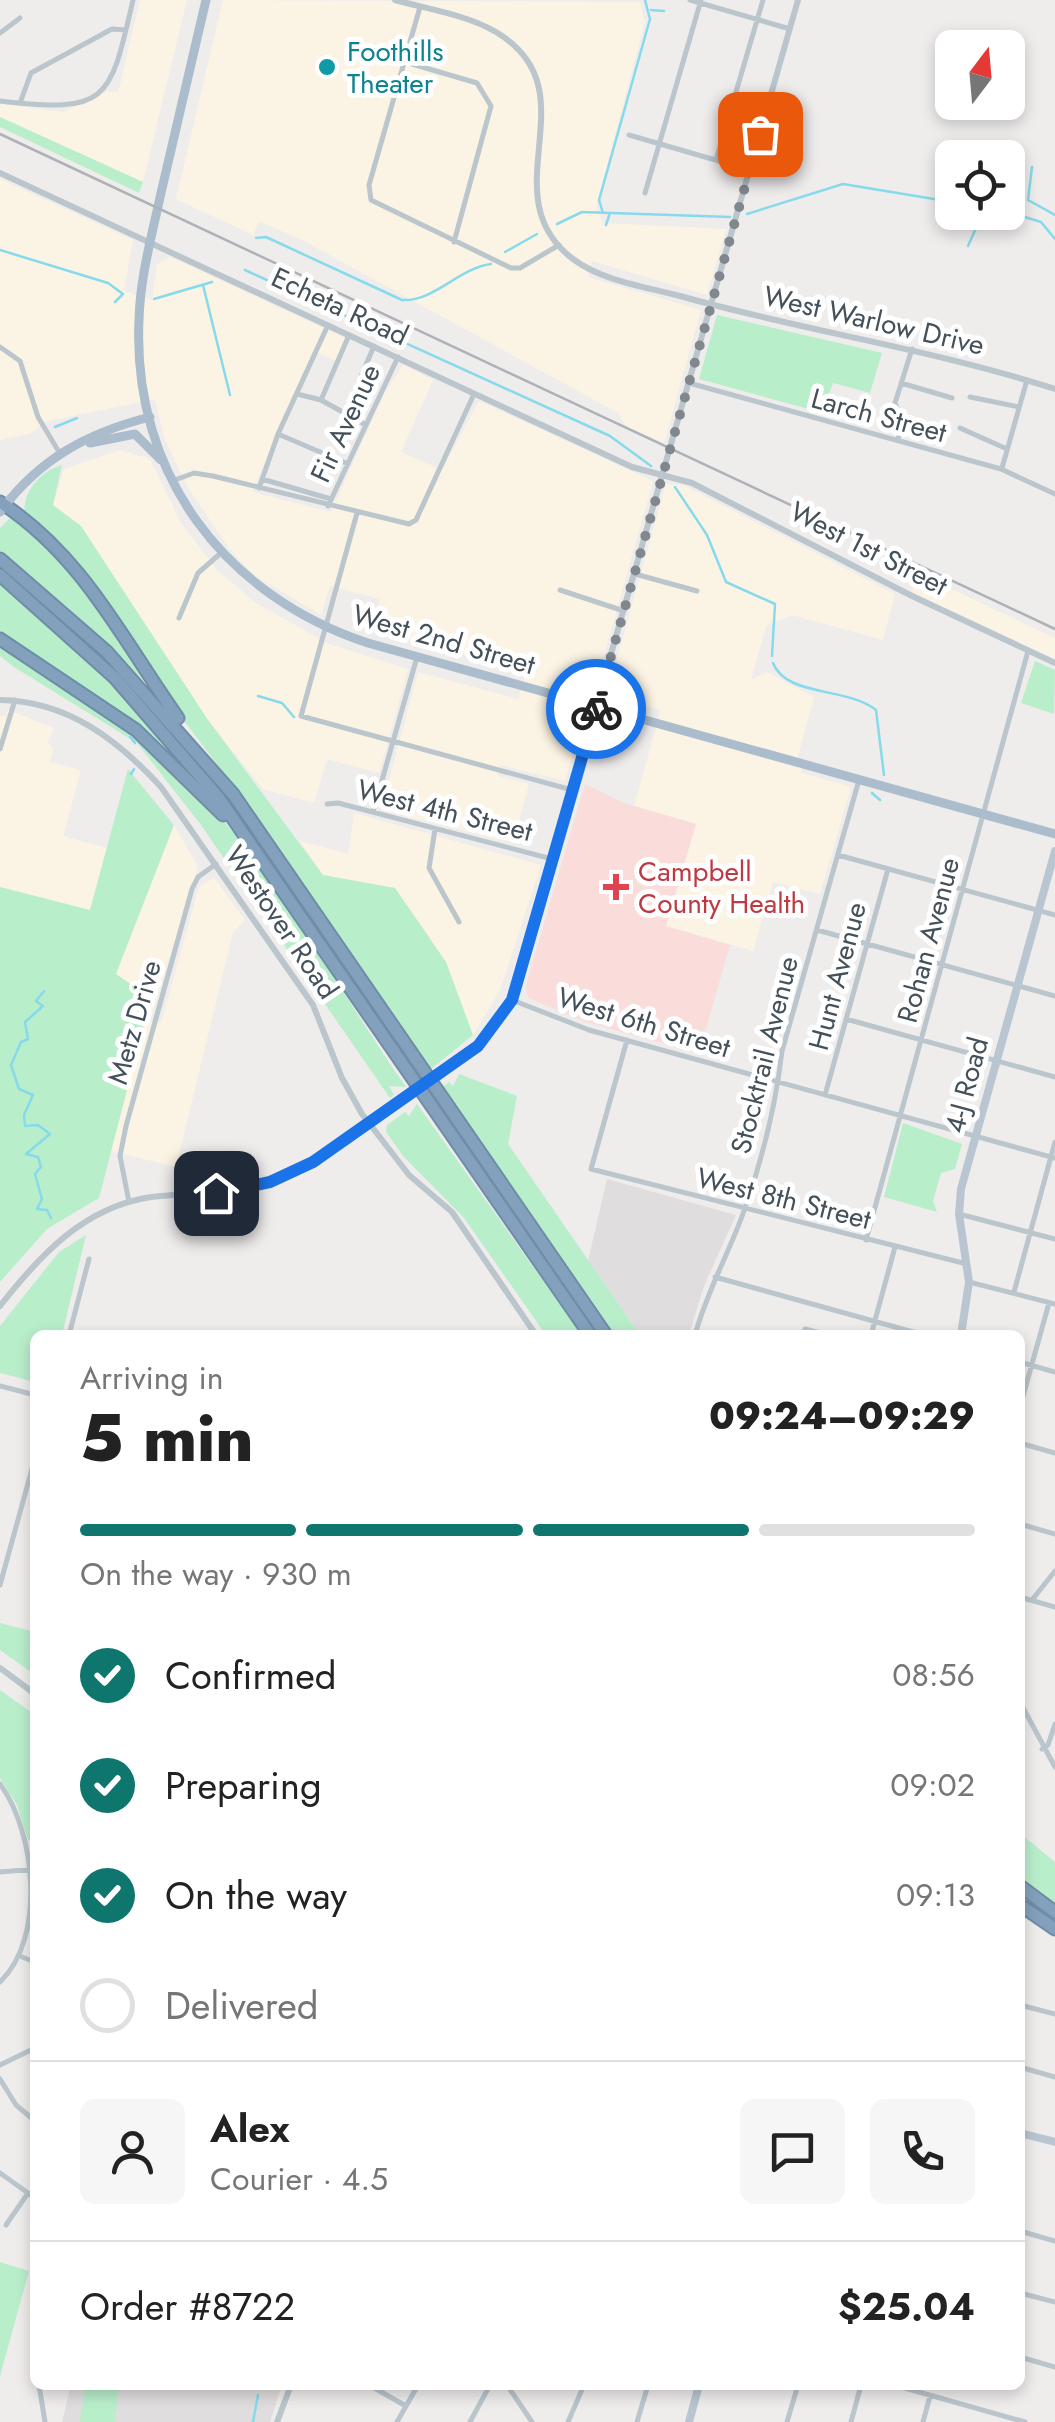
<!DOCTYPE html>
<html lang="en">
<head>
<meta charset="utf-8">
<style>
	:root { --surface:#fff; --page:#f6f6f6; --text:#222; --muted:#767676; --line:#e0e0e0; --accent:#0f766e }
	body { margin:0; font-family:Jost,sans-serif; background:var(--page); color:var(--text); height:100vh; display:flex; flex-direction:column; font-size:38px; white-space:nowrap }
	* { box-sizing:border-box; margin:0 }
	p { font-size:32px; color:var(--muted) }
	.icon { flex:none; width:55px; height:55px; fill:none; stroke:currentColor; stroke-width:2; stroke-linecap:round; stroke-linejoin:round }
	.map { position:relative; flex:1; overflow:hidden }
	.panel { position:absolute; left:30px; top:1330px; width:995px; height:1060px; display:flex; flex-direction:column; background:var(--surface); border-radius:15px; box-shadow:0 5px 15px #0003 }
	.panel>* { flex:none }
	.needle { width:65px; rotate:16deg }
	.controls { position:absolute; left:935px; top:30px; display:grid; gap:20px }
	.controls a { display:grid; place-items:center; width:90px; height:90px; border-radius:15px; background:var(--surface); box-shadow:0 5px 15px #0003; font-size:50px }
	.pin { position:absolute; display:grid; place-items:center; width:85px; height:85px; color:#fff; margin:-42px; border-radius:20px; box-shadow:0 5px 15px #0006 }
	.courier { position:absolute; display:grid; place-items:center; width:100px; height:100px; margin:-50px; border:8px solid #1a73e8; border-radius:50%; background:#fff; color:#222; box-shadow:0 2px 12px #0007 }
	.overview em { font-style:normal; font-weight:800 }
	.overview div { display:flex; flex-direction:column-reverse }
	.overview { display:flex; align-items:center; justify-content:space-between; height:170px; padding:0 50px }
	h1 { font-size:65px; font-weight:800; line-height:75px }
	.bar { display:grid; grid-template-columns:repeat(4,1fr); gap:15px 10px; align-content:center; height:120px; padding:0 50px }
	.bar i { height:12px; border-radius:8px; background:var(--line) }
	.bar .selected { background:var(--accent) }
	.bar p { grid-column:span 4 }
	.line { display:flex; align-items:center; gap:25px; padding:0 50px; border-top:2px solid var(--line) }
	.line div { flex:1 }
	.round { display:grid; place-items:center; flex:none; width:105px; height:105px; border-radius:15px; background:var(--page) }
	ol { padding:0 50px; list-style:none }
	li { display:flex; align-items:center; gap:30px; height:110px }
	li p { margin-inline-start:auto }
	li .icon { padding:10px; border-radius:50%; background:var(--accent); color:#fff; stroke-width:4 }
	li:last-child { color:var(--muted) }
	li i { width:55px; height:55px; border:5px solid var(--line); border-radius:50% }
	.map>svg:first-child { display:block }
</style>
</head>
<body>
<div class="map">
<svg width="1055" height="2422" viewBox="0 0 1055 2422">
	<rect width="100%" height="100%" fill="#efecec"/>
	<!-- commercial -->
	<path fill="#fbf4e4" d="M140,0H187L143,182L0,117V104L63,112L107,91L118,93Z
		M223,0L640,2L645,22L596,207L603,223L726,229L707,295L592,261L588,277L701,310L664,443L626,426L618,413L304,241L259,221L253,235L176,199Z
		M0,179L133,240L124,291L152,300L157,264L170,257L345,338L336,361L313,351L252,492L331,512L384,394L403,365L433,380L401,452L442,470L479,401L653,481L603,659L616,662L666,484L683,485L895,594L883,640L792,615L766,626L751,680L767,672L814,697L798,756L802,773L851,787L820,894L773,882L753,951L666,926L696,824L634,806L661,710L591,691L565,781L500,765L498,776L529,784L513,843L381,810L418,672L518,699L525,673L372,628L380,599L330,586L321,615L254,575L230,550L187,486L164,437L155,399L44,422L32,433L0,440Z
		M120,450L150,459L181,523L218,571L256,603L329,644L408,669L379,773L327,759L314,803L263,789L208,720L81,526L53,505L64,469Z
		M921,575L1055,638V659L912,592Z
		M8,710L54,728L47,742L53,748L50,762L81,770L63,836L107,848L90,910L0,887V716H7Z
		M354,813L541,865L500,990L473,1035L446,962L395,888L323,875L300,841L348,854Z
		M174,825L198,867L150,1021L161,1023L199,887L214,878L245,920L233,932L176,1167L111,1151L151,998L115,975Z"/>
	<!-- education -->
	<path fill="#e0ddde" d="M607,1179L736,1215L704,1286L689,1335H640L588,1261Z
		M71,2385H282L270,2422H62Z"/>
	<!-- medical -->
	<path fill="#fadcdb" d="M585,784L624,803L696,824L666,926L730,945L699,1053L586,1022L528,998L526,985Z"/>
	<!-- green -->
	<path fill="#b9eecb" d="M0,117L143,182L139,193L0,127Z
		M717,315L882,353L870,393L833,383L823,413L699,379Z
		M62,465L53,505L81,526L208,720L323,875L395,888L446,962L473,1035L430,1070L246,803L167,698L87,572L25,514C21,494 41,470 62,465Z
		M12,516L67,560L153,690L68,608L0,552V528Z
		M0,583L100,672L197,782L99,697L0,635Z
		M0,645C72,689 141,733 200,795C281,879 339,992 406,1087L389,1086L394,1095L390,1098L201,825L137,743L14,667L0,656Z
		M1035,661L1055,670L1054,714L1021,703Z
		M128,769L174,825L116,974L151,998L99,1198L47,1229L0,1282V887L90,910Z
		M459,1074L517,1096L508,1144L640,1335H612L442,1087L449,1082L453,1086Z
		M417,1104L582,1335H546L464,1218L404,1157L386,1132L387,1125L405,1112L409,1116Z
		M903,1123L962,1144L955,1169L941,1173L933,1201L937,1212L884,1197Z
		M86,1235L62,1335H35V1382L0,1373V1326L59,1252Z
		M0,1623L35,1632V1675L0,1650Z
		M0,1690L35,1715V1839L28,1840L17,1805L0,1778Z
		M1020,1833L1055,1862V1906L1020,1880Z
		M0,2262L29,2271L0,2376Z
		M85,2385L119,2386L115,2422H80Z"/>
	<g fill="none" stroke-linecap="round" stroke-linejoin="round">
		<!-- stream -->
		<path stroke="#86daeb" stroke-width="2.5" d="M651,10L664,11
			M1032,167L1028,200L1055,215
			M1008,212L1041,222L1055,239
			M603,213L599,200L650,19L645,0
			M747,214L843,184L952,202
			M557,224L582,212L730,217
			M606,225L610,213
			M256,238L266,237L402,300C434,302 459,268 491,264
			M968,246L983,212
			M0,250L108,283L123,294L115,302
			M505,252L537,234
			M245,270L610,436L651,466
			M203,285L230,395
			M154,299L212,282
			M55,427L77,418
			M675,487L707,535L726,582L775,604L772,656
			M773,663C786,697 848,687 876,710L884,775
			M258,696L282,703L294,717
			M130,737L135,743
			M131,774L134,769
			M872,793L880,800
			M44,991L36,1001L43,1006L25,1022L28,1039L21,1042L11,1065L19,1089L33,1095L24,1115L25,1126L38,1125L50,1134L26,1154L38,1157L41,1167L35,1174L42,1199L37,1209L47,1210L51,1218
			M253,2422L258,2395"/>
		<!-- motorway casing -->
		<g stroke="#6f8ca8" stroke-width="15">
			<path id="motorway" d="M0,502C83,556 122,639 178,718
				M0,559L107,652L233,794L606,1335
				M0,575L115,678L218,797L590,1335
				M0,639L136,730L223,815
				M1020,1886L1055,1912
				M1020,1905L1055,1929"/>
		</g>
		<!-- minor -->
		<path stroke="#bac5cc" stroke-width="5" d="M690,0L790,29
			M420,7L369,185L371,200L511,268H520L559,245
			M0,33L20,18
			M405,62L477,83L491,106L454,242
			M0,101C109,114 110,100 133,0
			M20,103L31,73L112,29L126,30
			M629,135L750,170
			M716,160L763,0
			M645,193L701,0
			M0,347L20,361L38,417L59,452
			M689,383L1001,469L1055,494
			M901,383L952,398
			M297,394L321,400L366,425
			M970,397L1019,407
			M321,400L349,335
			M345,414L374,346
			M960,428L1007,449
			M278,434L348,464
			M898,440L902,421L895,403L912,349
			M1002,468L1027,380
			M262,479L331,499
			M172,481L194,473L213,476L409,524L416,520L474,394
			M259,488L278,434L328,325
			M328,506L398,357
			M357,513L301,716L572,790
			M635,574L697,591
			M560,590L624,611
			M179,618L198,573L221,553
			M0,749L15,700
			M327,804L338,803L552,859
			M373,812L417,657
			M435,829L429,868L459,922
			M838,855L1055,915
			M817,930L1055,996
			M512,1000L589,1030L1055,1158
			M846,1019L1055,1077
			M627,1040L591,1169L967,1264
			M825,1095L888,869
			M129,1202L120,1156L126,1126L192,889L198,877L216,864
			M959,1214L1055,1239
			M866,1240L1028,651
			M715,1277L924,1335
			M969,1282L1055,1304
			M1014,1292L1055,1142
			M69,1335L89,1259
			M695,1335C707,1291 729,1253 744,1211C762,1160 776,1104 782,1051L859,780
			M804,1335L805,1329L828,1335
			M871,1335L895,1247
			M1020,1362L1055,1372
			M0,1386L35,1395
			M1020,1407L1049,1303
			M1020,1443L1055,1453
			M1020,1524L1055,1534
			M0,1585L35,1458
			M1020,1597L1055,1607
			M1032,1600L1055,1571
			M1020,1702L1055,1767
			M1042,1749L1048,1745L1055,1724
			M0,1784C36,1833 46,1938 0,1982
			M0,1872L35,1869
			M22,1957L35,1962
			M1020,2005L1055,2014
			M0,2065L35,2048
			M1020,2067L1055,2077
			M0,2079L16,2105L35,2121
			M1020,2148L1024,2134
			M0,2173L35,2198
			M6,2225L28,2193
			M1020,2231L1055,2241
			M1020,2293L1055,2302
			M1020,2357L1055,2367
			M39,2385L45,2422
			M369,2385L406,2406
			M507,2385L532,2422
			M894,2385L1025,2422
			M397,2422L418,2385
			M470,2422L490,2385
			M568,2422L584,2385
			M637,2422L648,2385
			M787,2422L798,2385
			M851,2422L861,2385
			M923,2422L930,2396"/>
		<!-- tertiary -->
		<path stroke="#bac5cc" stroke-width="6" d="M395,0C428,9 467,15 496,32C595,91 487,194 573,259C602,281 646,287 680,296C804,331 932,349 1055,389
			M0,173L632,467L692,483L912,596L1055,663
			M0,700C67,701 117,739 161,787L313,1005L342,1078L362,1114L409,1175L452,1212L536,1335
			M456,1063L491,1032L512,1000L798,0
			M0,1306C40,1255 84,1207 151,1197C192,1192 233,1194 273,1181C317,1167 359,1132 396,1105
			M0,1668L35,1694
			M277,2422L291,2385"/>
		<!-- secondary -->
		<path stroke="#b9c6d1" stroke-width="8" d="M961,1335L969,1282L959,1214L961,1189L1055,851
			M1020,2133L1055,2142
			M689,2422L699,2385"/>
		<!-- primary -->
		<path stroke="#abbdcc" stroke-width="9" d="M206,0C191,64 176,129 161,193C152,235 140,277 139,320C132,474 225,596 368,643L1055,834
			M90,443L135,434L161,460
			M0,512C39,459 87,433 150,417"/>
		<!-- motorway -->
		<use href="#motorway" stroke="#83a1bc" stroke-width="11"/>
		<!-- rail -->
		<path stroke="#aeb2b7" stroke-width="2.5" d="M0,134L1055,629"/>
		<!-- tertiary-bridge -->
		<path stroke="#bac5cc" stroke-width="6" d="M396,1105L456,1063"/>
	</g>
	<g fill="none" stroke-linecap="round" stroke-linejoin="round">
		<!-- done -->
		<path stroke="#80878d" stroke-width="10" stroke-dasharray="0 18" d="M596,709L760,134"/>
		<!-- route -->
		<path stroke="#1a73e8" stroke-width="12" d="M216,1193L270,1182L313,1162L478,1046L512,1000L596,709"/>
	</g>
	<!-- markers -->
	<circle fill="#0f9aa8" stroke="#fff" stroke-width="4" cx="327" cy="67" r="10"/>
	<path fill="#e0444e" stroke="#fff" stroke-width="4" d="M611 872h10v10h10v10h-10v10h-10v-10h-10v-10h10z"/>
	<g text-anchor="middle" stroke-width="10" stroke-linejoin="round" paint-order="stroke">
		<!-- culture labels -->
		<g font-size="28" fill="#0d838f" stroke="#fff" text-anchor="start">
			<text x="347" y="61">Foothills<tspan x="347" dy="32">Theater</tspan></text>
		</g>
		<!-- street labels -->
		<g font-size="28" fill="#45515a" stroke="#fff">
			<text transform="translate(340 306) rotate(25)" y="10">Echeta Road</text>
			<text transform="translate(874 320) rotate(13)" y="10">West Warlow Drive</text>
			<text transform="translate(879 415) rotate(15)" y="10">Larch Street</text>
			<text transform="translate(345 423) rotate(-65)" y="10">Fir Avenue</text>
			<text transform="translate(869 548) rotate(27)" y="10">West 1st Street</text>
			<text transform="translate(444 639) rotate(16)" y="10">West 2nd Street</text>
			<text transform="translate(445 810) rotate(14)" y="10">West 4th Street</text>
			<text transform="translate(282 922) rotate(56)" y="10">Westover Road</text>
			<text transform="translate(928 940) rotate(-75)" y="10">Rohan Avenue</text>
			<text transform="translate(837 976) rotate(-75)" y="10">Hunt Avenue</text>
			<text transform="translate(134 1022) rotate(-74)" y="10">Metz Drive</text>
			<text transform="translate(644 1022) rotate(17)" y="10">West 6th Street</text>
			<text transform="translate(764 1055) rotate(-76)" y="10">Stocktrail Avenue</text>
			<text transform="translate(966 1085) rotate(-75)" y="10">4-J Road</text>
			<text transform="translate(784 1198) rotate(14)" y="10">West 8th Street</text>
		</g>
		<!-- health labels -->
		<g font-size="28" fill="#be3a42" stroke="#fff" text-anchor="start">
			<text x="638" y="881">Campbell<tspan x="638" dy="32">County Health</tspan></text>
		</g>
	</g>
</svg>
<div class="controls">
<a><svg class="needle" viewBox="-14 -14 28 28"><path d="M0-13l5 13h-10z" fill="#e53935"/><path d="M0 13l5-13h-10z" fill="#767676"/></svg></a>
<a><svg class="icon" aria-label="locate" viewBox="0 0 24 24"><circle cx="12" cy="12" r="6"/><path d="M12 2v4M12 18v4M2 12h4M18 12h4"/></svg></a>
</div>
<div class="pin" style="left:760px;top:134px;background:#ea580c"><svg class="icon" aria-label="bag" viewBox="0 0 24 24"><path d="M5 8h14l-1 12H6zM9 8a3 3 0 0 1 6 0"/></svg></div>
<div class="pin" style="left:216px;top:1193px;background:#1f2937"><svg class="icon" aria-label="home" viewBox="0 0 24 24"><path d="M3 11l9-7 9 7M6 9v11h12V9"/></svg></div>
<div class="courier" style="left:596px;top:709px"><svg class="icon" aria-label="bike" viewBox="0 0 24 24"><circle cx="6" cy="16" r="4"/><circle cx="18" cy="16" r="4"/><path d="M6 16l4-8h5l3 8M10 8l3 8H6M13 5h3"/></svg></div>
<section class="panel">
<div class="overview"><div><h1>5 min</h1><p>Arriving in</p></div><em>09:24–09:29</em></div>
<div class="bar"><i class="selected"></i><i class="selected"></i><i class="selected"></i><i></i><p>On the way · 930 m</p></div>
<ol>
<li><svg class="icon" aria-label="check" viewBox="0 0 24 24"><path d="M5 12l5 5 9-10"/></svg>Confirmed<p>08:56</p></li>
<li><svg class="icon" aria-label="check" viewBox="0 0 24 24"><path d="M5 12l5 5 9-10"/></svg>Preparing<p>09:02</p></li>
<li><svg class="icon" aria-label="check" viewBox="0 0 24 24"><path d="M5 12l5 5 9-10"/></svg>On the way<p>09:13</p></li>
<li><i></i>Delivered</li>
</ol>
<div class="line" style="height:180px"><a class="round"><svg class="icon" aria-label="person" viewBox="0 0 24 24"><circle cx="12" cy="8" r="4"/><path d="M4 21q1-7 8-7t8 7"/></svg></a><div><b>Alex</b><p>Courier · 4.5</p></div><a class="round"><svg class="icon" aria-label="chat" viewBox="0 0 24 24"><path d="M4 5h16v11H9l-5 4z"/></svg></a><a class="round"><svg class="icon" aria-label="phone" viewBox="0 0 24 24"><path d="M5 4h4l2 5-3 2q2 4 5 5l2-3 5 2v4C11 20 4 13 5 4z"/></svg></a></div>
<div class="line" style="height:130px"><div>Order #8722</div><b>$25.04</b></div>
</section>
</div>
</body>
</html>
